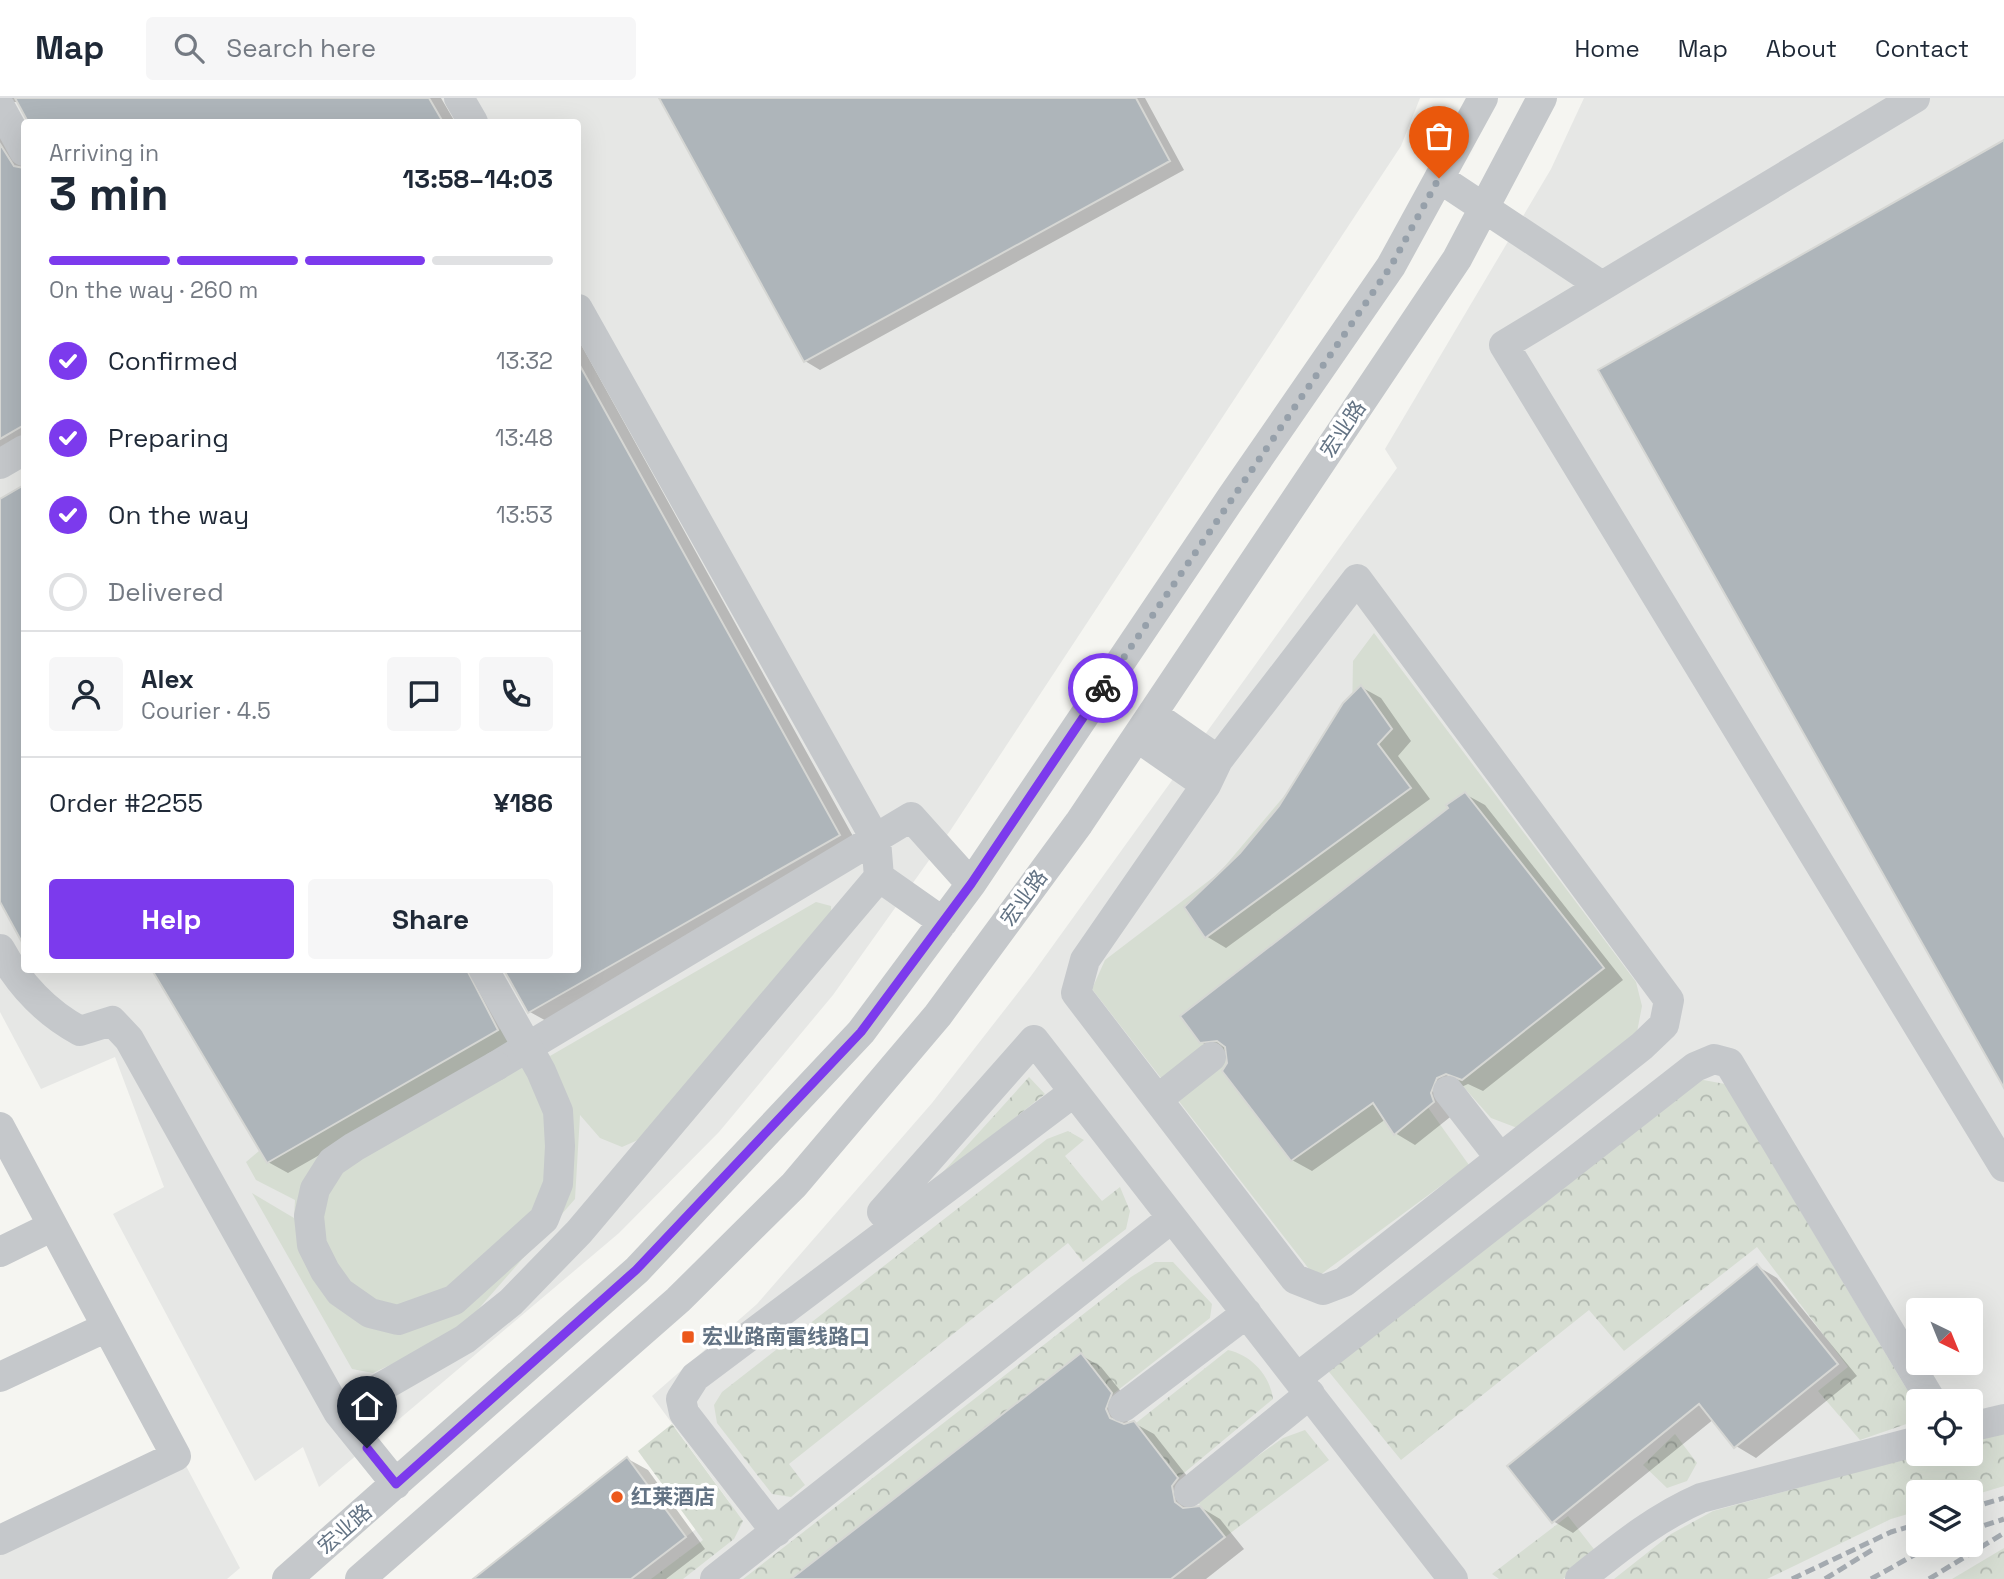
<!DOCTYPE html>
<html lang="en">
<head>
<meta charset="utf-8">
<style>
	:root { --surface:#fff; --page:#f6f6f7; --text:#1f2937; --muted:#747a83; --line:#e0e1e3; --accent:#7c3aed }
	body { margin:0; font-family:"Space Grotesk","Noto Sans SC",sans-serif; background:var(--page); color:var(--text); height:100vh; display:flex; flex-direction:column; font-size:26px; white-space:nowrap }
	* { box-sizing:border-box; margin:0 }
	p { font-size:23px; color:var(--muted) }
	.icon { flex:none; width:38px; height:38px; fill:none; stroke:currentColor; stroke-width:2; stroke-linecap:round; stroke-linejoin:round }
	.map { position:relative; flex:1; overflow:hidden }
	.drawer { position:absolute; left:21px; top:21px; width:560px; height:854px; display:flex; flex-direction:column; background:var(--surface); border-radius:7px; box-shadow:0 7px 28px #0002 }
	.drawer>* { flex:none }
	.needle { width:46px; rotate:137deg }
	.fabs { position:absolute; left:1906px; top:1200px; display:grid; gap:14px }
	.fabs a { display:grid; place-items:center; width:77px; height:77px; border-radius:7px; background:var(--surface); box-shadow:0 7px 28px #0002; font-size:35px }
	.pin { position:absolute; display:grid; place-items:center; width:60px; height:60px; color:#fff; margin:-72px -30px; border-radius:50% 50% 50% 0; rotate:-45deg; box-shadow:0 0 7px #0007 }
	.pin .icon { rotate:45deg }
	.courier { position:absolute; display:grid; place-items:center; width:70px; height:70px; margin:-35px; border:5px solid #7c3aed; border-radius:50%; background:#fff; color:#222; box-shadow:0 2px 9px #0007 }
	.head em { font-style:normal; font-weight:800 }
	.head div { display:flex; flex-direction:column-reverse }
	.head { display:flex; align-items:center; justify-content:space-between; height:119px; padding:0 28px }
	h1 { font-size:46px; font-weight:800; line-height:52px }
	.bar { display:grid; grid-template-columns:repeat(4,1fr); gap:10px 7px; align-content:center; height:84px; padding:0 28px }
	.bar i { height:9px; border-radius:5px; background:var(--line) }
	.bar .active { background:var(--accent) }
	.bar p { grid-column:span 4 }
	.line { display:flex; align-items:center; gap:18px; padding:0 28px; border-top:2px solid var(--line) }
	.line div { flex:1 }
	.round { display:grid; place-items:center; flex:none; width:74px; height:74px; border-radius:7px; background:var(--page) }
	ol { padding:0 28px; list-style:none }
	li { display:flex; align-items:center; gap:21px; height:77px }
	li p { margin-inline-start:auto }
	li .icon { padding:7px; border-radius:50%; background:var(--accent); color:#fff; stroke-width:4 }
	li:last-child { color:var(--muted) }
	li i { width:38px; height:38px; border:4px solid var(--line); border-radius:50% }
	.action { display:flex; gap:14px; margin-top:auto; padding:14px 28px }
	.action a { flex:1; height:80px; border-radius:7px; background:var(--accent); color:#fff; font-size:28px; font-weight:800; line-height:80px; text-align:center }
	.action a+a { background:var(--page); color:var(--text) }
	header { display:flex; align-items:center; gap:42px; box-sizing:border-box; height:98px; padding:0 35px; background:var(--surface); border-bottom:2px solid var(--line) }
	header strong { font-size:33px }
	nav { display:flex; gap:38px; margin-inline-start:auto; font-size:24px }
	.search { width:490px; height:63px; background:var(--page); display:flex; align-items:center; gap:18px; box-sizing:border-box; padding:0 24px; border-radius:7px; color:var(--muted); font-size:26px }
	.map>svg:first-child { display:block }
</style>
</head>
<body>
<header>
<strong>Map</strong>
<div class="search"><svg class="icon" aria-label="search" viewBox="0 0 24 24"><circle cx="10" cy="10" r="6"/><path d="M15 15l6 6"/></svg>Search here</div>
<nav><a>Home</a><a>Map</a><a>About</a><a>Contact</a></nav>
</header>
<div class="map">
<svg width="2004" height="1481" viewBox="0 0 2004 1481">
	<defs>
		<pattern id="forest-crowns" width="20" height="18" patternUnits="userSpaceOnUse" patternTransform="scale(1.75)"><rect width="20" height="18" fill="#d6ddd2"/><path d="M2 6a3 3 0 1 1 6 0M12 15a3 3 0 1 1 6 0" fill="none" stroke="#b1b8b0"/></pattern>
	</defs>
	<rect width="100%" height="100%" fill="#f5f5f1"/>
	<!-- built -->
	<path fill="#e6e7e5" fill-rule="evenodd" d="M0,0H1420L1401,48L952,730L833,897L719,1034L619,1135L319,1389L303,1349L255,1383L113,1116L164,1089L115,959L41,991L0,914ZM24,24H578V872H24Z
		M1584,0H2004V1481H631L730,1405L652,1298L757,1206L932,1005L1031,878L1397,370L1385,351L1551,71ZM1918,1213H1970V1265H1918ZM1918,1304H1970V1356H1918ZM1918,1395H1970V1447H1918Z
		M185,1366L240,1470L227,1481H0V1451Z"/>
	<!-- grass -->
	<path fill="#d6ddd2" d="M1374,535L1636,884L1642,908L1637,934L1520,1031L1491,1020L1447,970L1419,997L1469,1067L1316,1180L1092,891L1105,862L1219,775L1352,618L1353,563Z
		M816,804L831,808L832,826L647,1038L622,1049L600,1040L580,1017L575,1101L467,1224L454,1237L373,1275L352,1271L252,1095L294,1120L295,1102L256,1082L246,1064L259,1053L267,1065L523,918L550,958Z"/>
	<!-- forest -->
	<path fill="url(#forest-crowns)" d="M1029,979L1045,996L934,1084Z
		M1698,981L1725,986L1918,1310V1322L1860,1342L1818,1293L1848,1269L1757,1149L1624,1253L1589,1212L1401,1362L1325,1269Z
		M1068,1033L1084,1042L1065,1058L1102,1103L1120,1089L1130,1113L1126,1131L1083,1164L1068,1145L789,1366L805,1387L791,1399L772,1396L717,1325L714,1307L722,1294L1047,1041Z
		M1155,1164H1173L1212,1206L1210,1220L1113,1296L1081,1255L791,1481H743L1131,1179Z
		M1228,1252C1251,1257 1270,1277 1273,1301L1178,1380L1136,1325Z
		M672,1326L743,1423L734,1441L683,1481H651L703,1442L638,1353Z
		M1305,1332L1329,1362L1225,1439L1196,1402L1283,1340Z
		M2004,1334V1388L1971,1398L1970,1395H1918V1413L1891,1421L1767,1481H1614L1671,1436L1713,1413L1922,1356H1970L1971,1343Z
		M1675,1336L1697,1365L1687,1383L1667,1390L1643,1367Z
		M1568,1418L1597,1455L1563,1481H1499L1492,1476Z
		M2004,1450V1481H1952Z"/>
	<!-- shadow -->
	<path fill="#0003" d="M0,0H441L455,24H29L19,4H13L24,67V349L0,363Z
		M661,0H1145L1184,72L820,272L805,263Z
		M578,241L859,749L550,925L530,914L506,872H578Z
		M24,389V845L0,800V403Z
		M1361,589L1381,600L1411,643L1398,658L1430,701L1226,850L1206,838L1241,756L1281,709Z
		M1465,696L1485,707L1623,882L1483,993L1468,986L1457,991L1454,1016L1415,1047L1395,1035L1386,1021L1312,1073L1292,1062L1229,965L1228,955L1222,956L1201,944Z
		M154,872H493L517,944L288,1075L268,1064Z
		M1757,1168L1777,1180L1857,1278L1756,1360L1736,1348L1714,1321L1573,1435L1553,1423Z
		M1081,1257L1101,1269L1132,1307L1126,1315L1128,1325H1134L1154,1336L1198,1392L1192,1400L1194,1410L1200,1409L1220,1421L1244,1451L1206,1481H794Z
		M628,1361L648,1372L705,1451L666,1481H476Z"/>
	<!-- building -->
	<path fill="#aeb5ba" stroke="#d6d7d4" stroke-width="2" d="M15,0H429L443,24H28Z
		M659,0H1136L1170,63L804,264Z
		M2004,42V990L1598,272Z
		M0,46L14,68L24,70V327L0,341Z
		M578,264L840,737L528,915L504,872H578Z
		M24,387V848L0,804V401Z
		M1361,587L1392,631L1378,646L1411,690L1205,840L1184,809L1240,755L1279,708L1343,605Z
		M1465,694L1604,870L1462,982L1446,976L1437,980L1431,995L1434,1004L1394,1037L1373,1005L1291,1063L1222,973L1227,965L1225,949L1217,943L1200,945L1180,918L1448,710L1446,707Z
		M152,872H467L498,932L267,1065Z
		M1757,1166L1838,1266L1734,1350L1699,1306L1552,1425L1507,1368Z
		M1081,1255L1112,1295L1106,1311L1110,1320L1124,1326L1134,1323L1178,1380L1172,1388L1175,1404L1183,1410L1200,1408L1225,1439L1171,1481H791Z
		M627,1359L686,1439L631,1481H473Z"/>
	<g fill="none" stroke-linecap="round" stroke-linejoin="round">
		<!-- minor -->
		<path stroke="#c5c8cb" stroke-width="30" d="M459,0L473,24
			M1915,0L1504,247L2004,1069
			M0,9L24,53
			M1439,80L1602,188
			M0,366L24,352
			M1357,481L1669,902L1664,927L1642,948L1344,1184L1323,1192L1295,1181L1076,895L1085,862L1206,687L1218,662Z
			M1152,616L1218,662
			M1137,639L1206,687
			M879,779L943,824
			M0,851C19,886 45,914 80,933L112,923L129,941L338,1314L396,1386
			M496,968L911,719L971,786
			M1448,993L1500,1060
			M1158,1001L1211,959
			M0,1029L176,1358L0,1442
			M894,1128L882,1114L1034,942L1453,1481
			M0,1154L53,1128
			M0,1279L107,1229
			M1297,1280L1695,969L1714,961L1729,965L1932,1304
			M1123,1309L1247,1215
			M338,1314L465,1241L511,1204L579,1134L879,779L876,742L578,211
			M1970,1329L2004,1321
			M1189,1394L1310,1296
			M776,1434L684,1315L681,1301L695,1279L1074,994
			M287,1481L637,1172L861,934L971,786L1231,400L1391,168L1483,0
			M360,1481L678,1202L794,1087L938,917L1079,725L1457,161L1542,0
			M715,1481L1172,1120
			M1580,1481C1619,1450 1655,1420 1701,1400L1918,1343"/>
		<!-- rail -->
		<path stroke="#a4aab0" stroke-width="5" stroke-dasharray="10 5" stroke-linecap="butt" d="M1970,1410L2004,1400
			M1970,1432L2004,1421
			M1792,1481L1891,1434L1918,1426
			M1825,1481L1872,1452
			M1871,1481L1932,1447
			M1929,1481L2004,1435"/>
		<!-- minor-bridge -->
		<path stroke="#c5c8cb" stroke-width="30" d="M484,872L541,973L558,1013L560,1048L558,1086L544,1121L454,1202L398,1222L370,1215L340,1194L325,1173L312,1147L309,1118L315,1091L332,1064L354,1049L496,968"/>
	</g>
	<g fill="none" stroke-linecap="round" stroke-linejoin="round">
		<!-- done -->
		<path stroke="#96a0aa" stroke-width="7" stroke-dasharray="0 12.6" d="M1103,590L1391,168L1439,80"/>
		<!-- route -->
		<path stroke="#7c3aed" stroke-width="9" d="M367,1350L396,1386L636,1172L861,934L971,786L1103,590"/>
	</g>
	<!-- markers -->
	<g fill="#ec581b" stroke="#fff" stroke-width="2.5">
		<rect x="681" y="1232" width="14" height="14" rx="3.5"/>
		<circle cx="617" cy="1399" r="7"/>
	</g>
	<g text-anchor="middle" stroke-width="7" stroke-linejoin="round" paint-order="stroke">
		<!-- street labels -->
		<g font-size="21" fill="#637384" stroke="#fff">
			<text transform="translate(1343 331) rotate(-56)" y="7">宏业路</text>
			<text transform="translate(1024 800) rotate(-54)" y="7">宏业路</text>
			<text transform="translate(345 1431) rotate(-41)" y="7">宏业路</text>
		</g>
		<!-- poi labels -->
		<g font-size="21" font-weight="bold" fill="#637384" stroke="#fff" text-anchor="start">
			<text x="702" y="1246">宏业路南雷线路口</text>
			<text x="631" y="1406">红莱酒店</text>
		</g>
	</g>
</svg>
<div class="fabs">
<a><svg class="needle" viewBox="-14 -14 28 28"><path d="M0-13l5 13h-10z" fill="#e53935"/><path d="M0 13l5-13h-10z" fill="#747a83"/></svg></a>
<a><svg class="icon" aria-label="locate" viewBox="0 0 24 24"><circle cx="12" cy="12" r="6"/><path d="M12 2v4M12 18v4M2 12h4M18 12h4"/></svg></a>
<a><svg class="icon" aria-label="layers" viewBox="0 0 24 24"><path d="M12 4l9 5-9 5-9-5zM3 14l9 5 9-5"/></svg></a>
</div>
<div class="pin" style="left:1439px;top:80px;background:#ea580c"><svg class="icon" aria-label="bag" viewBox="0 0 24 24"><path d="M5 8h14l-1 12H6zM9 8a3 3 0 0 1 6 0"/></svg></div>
<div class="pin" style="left:367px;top:1350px;background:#1f2937"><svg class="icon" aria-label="home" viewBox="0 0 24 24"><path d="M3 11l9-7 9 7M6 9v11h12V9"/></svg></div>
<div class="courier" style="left:1103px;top:590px"><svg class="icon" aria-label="bike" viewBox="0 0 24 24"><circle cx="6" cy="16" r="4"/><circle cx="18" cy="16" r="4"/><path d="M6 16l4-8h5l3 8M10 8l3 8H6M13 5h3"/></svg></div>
<section class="drawer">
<div class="head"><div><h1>3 min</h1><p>Arriving in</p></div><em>13:58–14:03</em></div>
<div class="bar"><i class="active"></i><i class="active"></i><i class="active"></i><i></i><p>On the way · 260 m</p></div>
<ol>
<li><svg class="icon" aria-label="check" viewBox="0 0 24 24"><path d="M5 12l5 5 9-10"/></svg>Confirmed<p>13:32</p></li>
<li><svg class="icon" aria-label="check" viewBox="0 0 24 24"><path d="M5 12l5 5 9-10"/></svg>Preparing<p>13:48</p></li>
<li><svg class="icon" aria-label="check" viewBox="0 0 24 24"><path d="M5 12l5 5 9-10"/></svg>On the way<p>13:53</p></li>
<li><i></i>Delivered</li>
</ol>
<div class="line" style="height:126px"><a class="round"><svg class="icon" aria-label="person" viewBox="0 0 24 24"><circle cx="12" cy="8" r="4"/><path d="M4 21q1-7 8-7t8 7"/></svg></a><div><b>Alex</b><p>Courier · 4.5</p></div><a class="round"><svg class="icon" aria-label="chat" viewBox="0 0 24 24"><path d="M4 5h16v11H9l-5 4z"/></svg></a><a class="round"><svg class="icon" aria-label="phone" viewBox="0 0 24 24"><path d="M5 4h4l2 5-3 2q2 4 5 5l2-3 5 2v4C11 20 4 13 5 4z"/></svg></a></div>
<div class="line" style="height:91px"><div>Order #2255</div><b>¥186</b></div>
<div class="action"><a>Help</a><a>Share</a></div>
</section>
</div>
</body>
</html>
